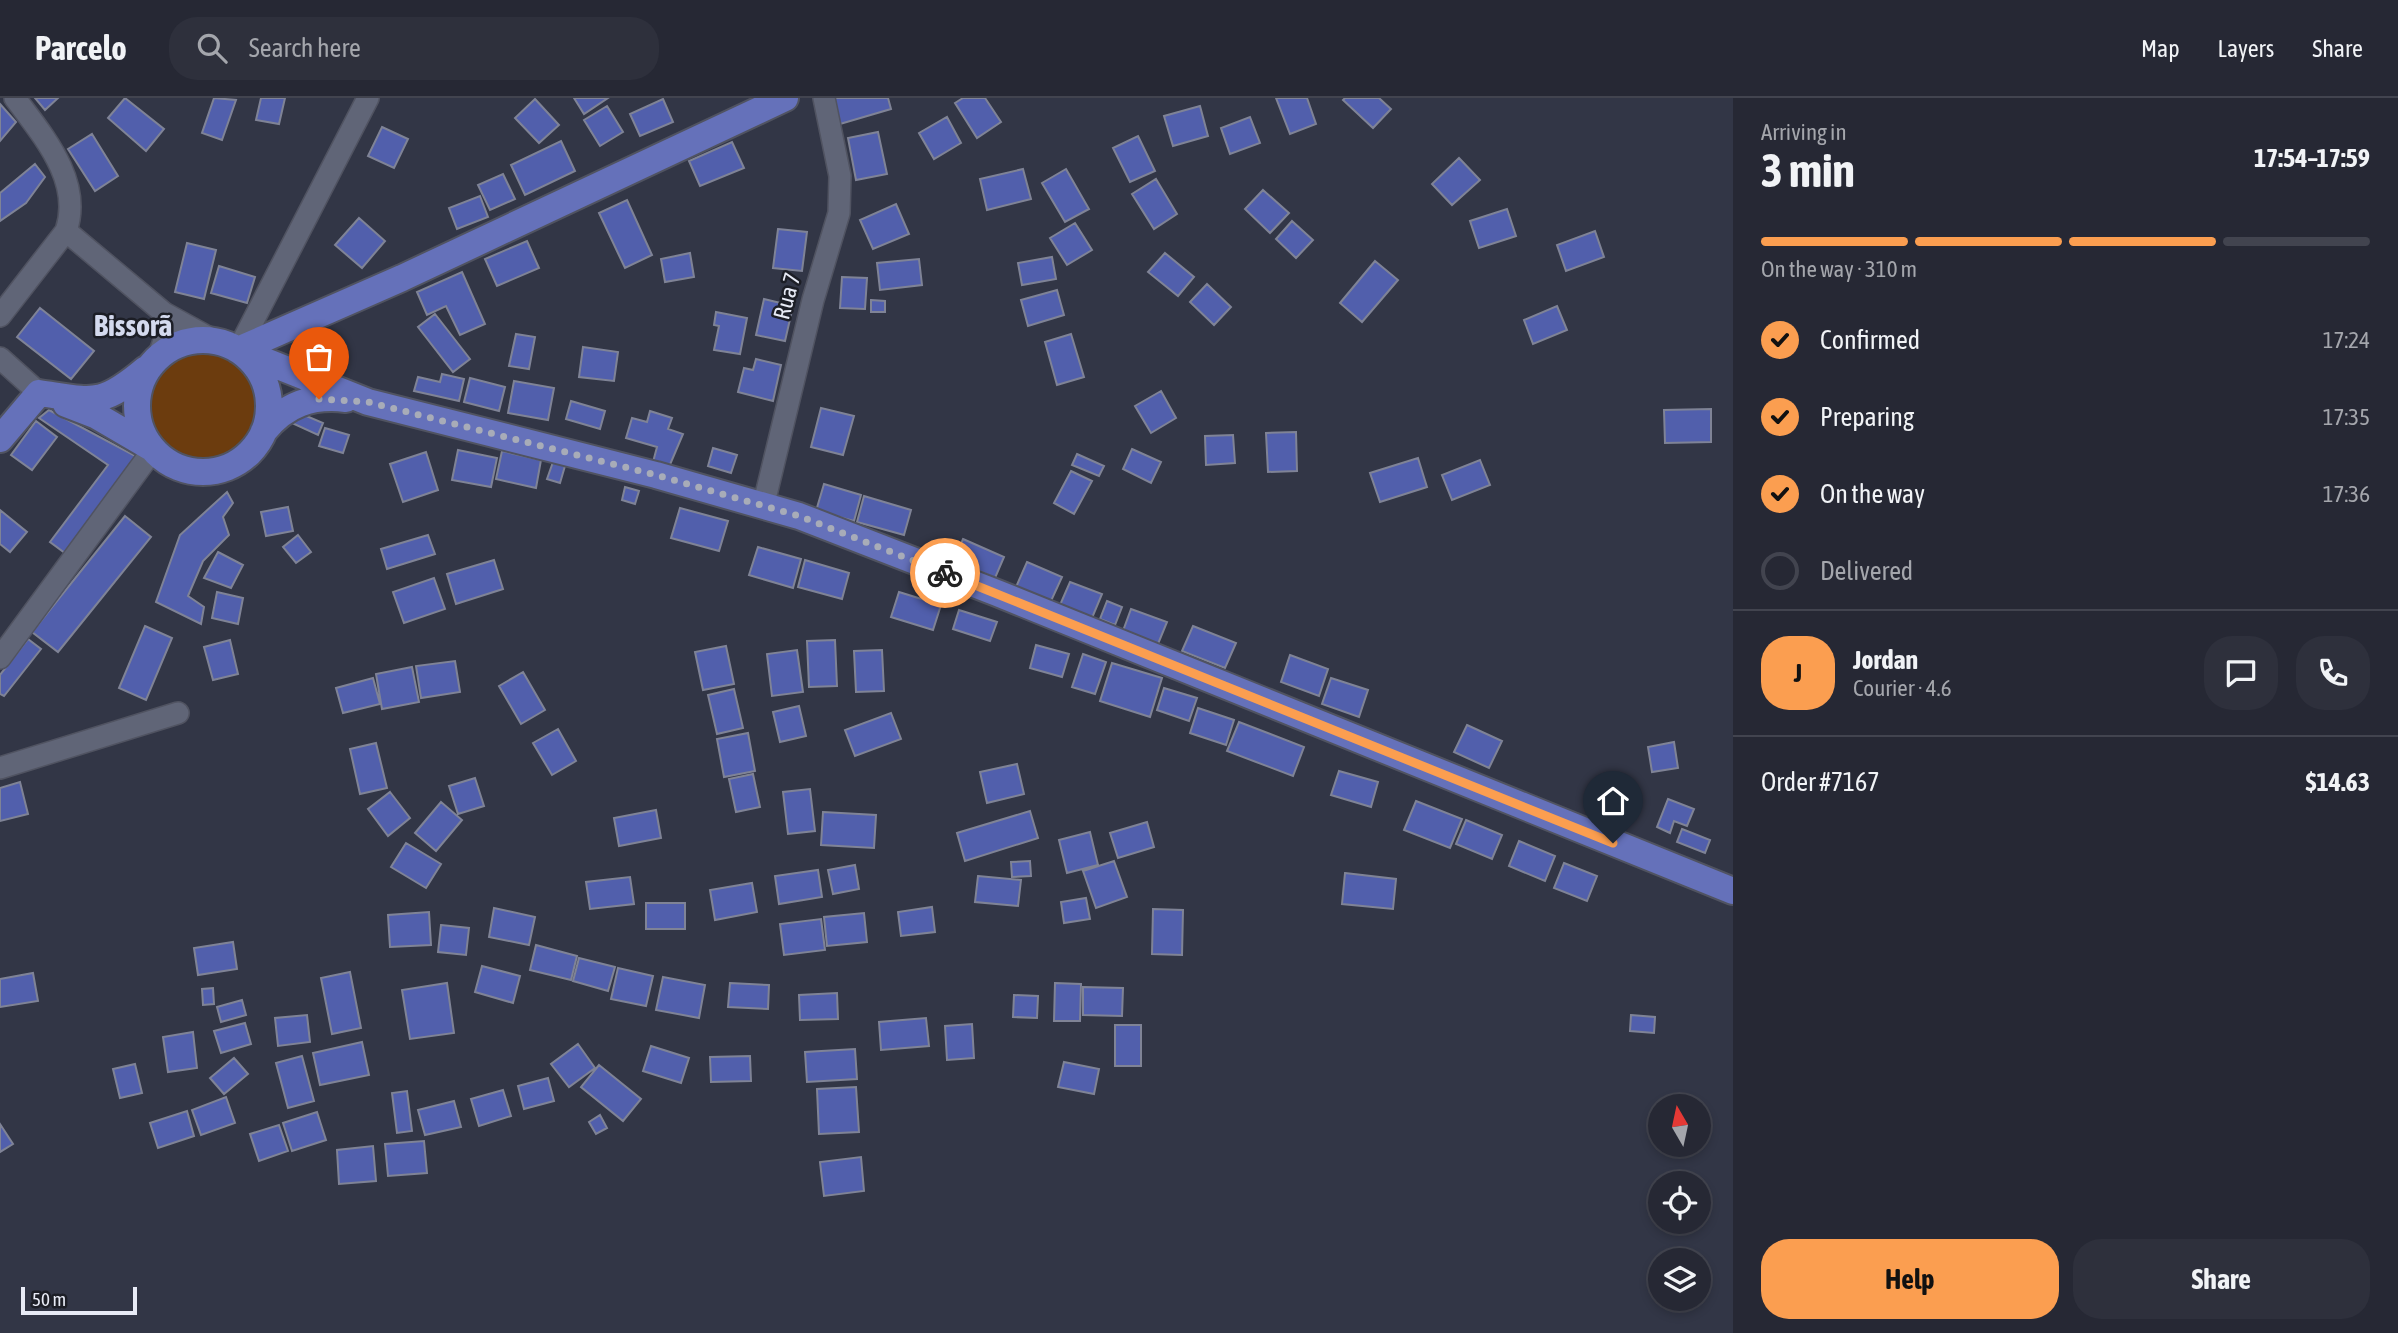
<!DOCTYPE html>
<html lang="en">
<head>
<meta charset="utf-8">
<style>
	:root { --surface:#262834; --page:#2e303c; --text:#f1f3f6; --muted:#a4a6ac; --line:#42444f; --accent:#fb9e50 }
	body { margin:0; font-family:"Asap Condensed",sans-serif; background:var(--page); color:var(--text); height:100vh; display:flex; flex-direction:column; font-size:26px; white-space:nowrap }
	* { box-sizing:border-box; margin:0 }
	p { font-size:23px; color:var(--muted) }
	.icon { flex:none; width:38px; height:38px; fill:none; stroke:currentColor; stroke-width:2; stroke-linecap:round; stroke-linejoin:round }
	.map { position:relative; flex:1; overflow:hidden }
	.drawer { display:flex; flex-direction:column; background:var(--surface); width:665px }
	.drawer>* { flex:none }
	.needle { width:46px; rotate:351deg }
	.buttons { position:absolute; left:1648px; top:996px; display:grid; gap:14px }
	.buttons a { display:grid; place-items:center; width:63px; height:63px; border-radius:50%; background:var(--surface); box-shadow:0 4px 10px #0003,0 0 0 2px var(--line); font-size:35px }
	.scale { position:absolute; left:21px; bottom:18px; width:116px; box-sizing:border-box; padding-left:7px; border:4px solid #e8ebf6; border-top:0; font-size:19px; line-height:24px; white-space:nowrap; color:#e8ebf6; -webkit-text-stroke:5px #1c1e26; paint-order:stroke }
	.pin { position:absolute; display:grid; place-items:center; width:60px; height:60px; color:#fff; margin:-72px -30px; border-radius:50% 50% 50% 0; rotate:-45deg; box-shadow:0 0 7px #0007 }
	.pin .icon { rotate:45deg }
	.courier { position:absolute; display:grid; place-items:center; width:70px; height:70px; margin:-35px; border:5px solid #fb9e50; border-radius:50%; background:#fff; color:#222; box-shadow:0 2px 9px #0007 }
	.overview em { font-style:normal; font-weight:700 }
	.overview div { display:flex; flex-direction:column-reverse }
	.overview { display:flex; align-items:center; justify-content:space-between; height:119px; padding:0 28px }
	h1 { font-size:46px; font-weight:700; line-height:52px }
	.bar { display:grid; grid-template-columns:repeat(4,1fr); gap:10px 7px; align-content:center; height:84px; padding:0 28px }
	.bar i { height:9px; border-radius:5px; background:var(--line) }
	.bar .selected { background:var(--accent) }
	.bar p { grid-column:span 4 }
	.line { display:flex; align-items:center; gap:18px; padding:0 28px; border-top:2px solid var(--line) }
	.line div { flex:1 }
	.round { display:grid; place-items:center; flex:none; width:74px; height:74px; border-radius:28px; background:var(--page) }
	ol { padding:0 28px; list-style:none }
	li { display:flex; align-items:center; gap:21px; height:77px }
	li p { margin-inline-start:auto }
	li .icon { padding:7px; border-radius:50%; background:var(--accent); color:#111; stroke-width:4 }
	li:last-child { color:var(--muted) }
	li i { width:38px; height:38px; border:4px solid var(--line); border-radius:50% }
	.action { display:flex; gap:14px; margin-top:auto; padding:14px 28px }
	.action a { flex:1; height:80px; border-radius:28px; background:var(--accent); color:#111; font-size:28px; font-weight:700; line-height:80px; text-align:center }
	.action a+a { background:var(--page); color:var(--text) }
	header { display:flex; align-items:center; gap:42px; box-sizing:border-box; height:98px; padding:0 35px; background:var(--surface); border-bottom:2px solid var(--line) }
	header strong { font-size:33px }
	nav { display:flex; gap:38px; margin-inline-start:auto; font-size:24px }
	.search { width:490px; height:63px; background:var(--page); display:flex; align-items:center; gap:18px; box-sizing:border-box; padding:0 24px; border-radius:28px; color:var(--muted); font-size:26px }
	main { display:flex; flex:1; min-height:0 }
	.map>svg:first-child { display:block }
</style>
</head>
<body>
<header>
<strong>Parcelo</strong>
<div class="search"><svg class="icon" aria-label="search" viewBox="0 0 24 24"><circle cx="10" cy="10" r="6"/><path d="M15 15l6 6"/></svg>Search here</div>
<nav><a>Map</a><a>Layers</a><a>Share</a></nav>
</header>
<main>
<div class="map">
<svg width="1733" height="1235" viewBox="0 0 1733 1235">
	<rect width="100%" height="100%" fill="#323646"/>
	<!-- green -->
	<path fill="#6c3c0e" d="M149 308a54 54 0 1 1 108 0a54 54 0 1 1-108 0Z"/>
	<!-- building -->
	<path fill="#515fac" stroke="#7f8396" stroke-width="2" d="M35,0H58L45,12Z
		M125,0L164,31L146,53L108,20Z
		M214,0L236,2L222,42L202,35Z
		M261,0H285L279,26L256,22Z
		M574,0H608L584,16Z
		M832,0H888L891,11L840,26Z
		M963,0H985L1001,24L977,40L955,5Z
		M1276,0H1307L1316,26L1290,36Z
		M1345,0H1379L1391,11L1373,30L1343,2Z
		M535,1L559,27L539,45L515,20Z
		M663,1L673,24L640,38L630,16Z
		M0,6L16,24L0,43Z
		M607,8L623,34L600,48L584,22Z
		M1200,8L1208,38L1173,48L1164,18Z
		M947,19L961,45L934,61L919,35Z
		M1250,19L1260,45L1230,56L1221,30Z
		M382,29L408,41L394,70L368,58Z
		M878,34L887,76L856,82L848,40Z
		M92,36L118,78L95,93L68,51Z
		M1138,38L1155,73L1130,84L1113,50Z
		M561,43L575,73L525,97L511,67Z
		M732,44L744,70L700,88L689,63Z
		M1459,60L1480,82L1452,107L1432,86Z
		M35,66L45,79L26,105L0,123V95Z
		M1023,71L1031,101L987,112L980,81Z
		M1066,71L1089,111L1065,124L1042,85Z
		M503,76L515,101L490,112L478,87Z
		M1156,81L1177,116L1154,131L1132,96Z
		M1263,92L1289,115L1270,135L1245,111Z
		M480,98L488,119L457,131L449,110Z
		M627,102L652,157L625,170L599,115Z
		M896,106L909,136L873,151L860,122Z
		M1507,111L1516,138L1479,150L1470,123Z
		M359,120L385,143L362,170L335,147Z
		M1292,123L1313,142L1296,160L1276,141Z
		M1075,125L1092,152L1067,167L1050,140Z
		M778,131L807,134L802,173L773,170Z
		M1595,133L1604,159L1566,173L1557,147Z
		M527,143L539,170L497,188L485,161Z
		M187,145L216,152L204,201L175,194Z
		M690,155L694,179L665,184L661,161Z
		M1165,155L1194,179L1178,198L1148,174Z
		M1052,159L1056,181L1022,187L1018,165Z
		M919,161L922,187L880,192L877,165Z
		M1375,163L1398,182L1362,224L1340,205Z
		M219,168L255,179L247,205L211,195Z
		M462,174L485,226L460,237L446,208L427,217L417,194Z
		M842,179L867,180L865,211L840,210Z
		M1207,186L1231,209L1214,227L1190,204Z
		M1057,192L1064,217L1028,228L1021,202Z
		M764,201L793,208L785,243L756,237Z
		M871,202L885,203V214H871Z
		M1557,208L1567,232L1533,246L1524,222Z
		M40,210L94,253L71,281L17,239Z
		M716,214L747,220L740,256L714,252L719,228L714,227Z
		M435,216L470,261L453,274L418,229Z
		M516,236L535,239L529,271L509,268Z
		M1071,236L1084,279L1057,287L1045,244Z
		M583,249L618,254L614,283L579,279Z
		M756,261L781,267L773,303L738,294L744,270L753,272Z
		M442,276L464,281L459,303L414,293L418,279L440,284Z
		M470,280L505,289L499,313L464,304Z
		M514,283L554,290L548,322L508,315Z
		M1161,293L1176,320L1151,335L1135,308Z
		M571,303L605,313L600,331L566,321Z
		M821,310L854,318L843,357L811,349Z
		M1711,311V344L1665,345L1664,312Z
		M49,312L141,361L69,458L50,444L108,367L39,320Z
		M650,313L672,320L668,331L683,336L669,369L653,364L657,349L626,340L632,320L647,324Z
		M297,314L323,325L318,337L292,325Z
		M36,323L57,339L32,372L11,357Z
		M325,330L349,337L343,355L319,348Z
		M1296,334L1297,373L1268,374L1266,335Z
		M1233,337L1235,365L1206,367L1205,338Z
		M713,350L737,357L731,375L708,368Z
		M1132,351L1161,364L1151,385L1123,371Z
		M458,352L497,360L491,389L452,382Z
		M502,353L541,362L536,390L496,381Z
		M426,354L438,392L403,404L390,366Z
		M1077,356L1104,368L1099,378L1072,367Z
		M1418,360L1427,389L1380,404L1370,375Z
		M1480,362L1490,387L1452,402L1442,377Z
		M553,364L565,368L560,385L547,381Z
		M1071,373L1092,383L1074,416L1054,405Z
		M824,386L861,397L854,423L816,413Z
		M625,389L639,393L635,406L622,402Z
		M227,394L233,405L223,419L229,437L203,463L188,498L204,509L201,526L156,504L180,437Z
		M864,398L911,412L904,437L857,424Z
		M288,409L293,433L266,438L261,414Z
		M680,410L728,423L719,453L671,440Z
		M0,412L27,434L10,454L0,446Z
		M125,418L151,439L58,554L32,534Z
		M298,437L311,454L296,465L283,449Z
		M428,437L435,456L387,471L381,451Z
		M963,441L1004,459L995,480L954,462Z
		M758,449L801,461L793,490L749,477Z
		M218,454L243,467L231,490L204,480Z
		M494,462L503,491L456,506L447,476Z
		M805,462L849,475L842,501L798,489Z
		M1027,464L1062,479L1051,503L1016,489Z
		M434,480L445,511L404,525L393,494Z
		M1070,484L1102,496L1092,520L1060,507Z
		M217,494L243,500L238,526L212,520Z
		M899,494L941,507L933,532L891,519Z
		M1107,503L1122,509L1115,527L1100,521Z
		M1131,511L1167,524L1158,546L1123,533Z
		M959,512L997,524L990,543L953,531Z
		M145,528L172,540L146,602L119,590Z
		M1193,528L1236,545L1225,570L1182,553Z
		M28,541L41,551L4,598L0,596V577Z
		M230,542L238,576L213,582L204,549Z
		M835,542L837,588L809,589L807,543Z
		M1036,547L1069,556L1062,579L1030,570Z
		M726,548L734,586L703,592L695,554Z
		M797,552L803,594L772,598L767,556Z
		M882,552L884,593L856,594L854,553Z
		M1083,556L1106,564L1095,596L1072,589Z
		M1290,557L1328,571L1319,598L1281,584Z
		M455,563L460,594L421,600L416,568Z
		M1112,565L1162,580L1150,619L1100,603Z
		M412,569L419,604L382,611L376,576Z
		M523,574L545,612L521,626L499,588Z
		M373,580L380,606L343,615L336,590Z
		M1331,580L1368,592L1359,619L1322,606Z
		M1164,590L1197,600L1189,623L1157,612Z
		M734,591L743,630L717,636L708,597Z
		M799,608L806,638L780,644L773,614Z
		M1198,610L1234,622L1226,647L1190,635Z
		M891,615L901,641L855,658L845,632Z
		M1239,624L1304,649L1293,678L1227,653Z
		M1467,627L1502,643L1489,670L1454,654Z
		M558,631L576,663L552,677L533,645Z
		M748,635L755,673L724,679L717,641Z
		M1674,644L1678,670L1652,674L1648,649Z
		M376,645L387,690L360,696L350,651Z
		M1017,666L1024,696L987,705L980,674Z
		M1339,673L1378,684L1371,709L1331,697Z
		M753,676L760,709L736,714L729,681Z
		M475,680L484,708L458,716L449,688Z
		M20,684L28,716L0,723V690Z
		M810,691L815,733L788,736L783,694Z
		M390,694L410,720L388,738L368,711Z
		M1668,701L1694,711L1687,728L1674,723L1670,735L1657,729Z
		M1416,703L1462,721L1450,750L1404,732Z
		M441,704L462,722L436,753L415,735Z
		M656,712L661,740L619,748L614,720Z
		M1030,713L1038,740L965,763L957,735Z
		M823,714L876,717L874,750L821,747Z
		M1466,722L1502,737L1492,761L1456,746Z
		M1147,724L1154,749L1118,760L1110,735Z
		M1682,731L1710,742L1705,755L1677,744Z
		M1090,734L1098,767L1067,775L1059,742Z
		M1519,743L1555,758L1545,783L1509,768Z
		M406,745L441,766L426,790L391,769Z
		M1030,763L1031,778L1012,779L1011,764Z
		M1114,763L1127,799L1096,810L1083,773Z
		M1564,765L1597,778L1587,803L1554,790Z
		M855,767L859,791L833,796L828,772Z
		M818,772L822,799L779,806L775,778Z
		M1345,775L1396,781L1393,811L1342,806Z
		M978,778L1021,782L1018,808L975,804Z
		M630,779L634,806L590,811L586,784Z
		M752,785L757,814L715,822L710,792Z
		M1086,800L1090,821L1064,825L1061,804Z
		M646,805H685V831H646Z
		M932,809L935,834L901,838L898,814Z
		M494,810L535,819L529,847L489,839Z
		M1153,811L1183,812L1182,857L1152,856Z
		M429,814L431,847L390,849L388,817Z
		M864,815L867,844L827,848L824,819Z
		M821,821L825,852L784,857L780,826Z
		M441,827L469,830L466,857L438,854Z
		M233,844L237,871L198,877L194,850Z
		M536,847L577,858L571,882L530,872Z
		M579,860L615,869L608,893L573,883Z
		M482,868L520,878L513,905L475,894Z
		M618,870L653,878L646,908L611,901Z
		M350,874L361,930L332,936L321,880Z
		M33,875L38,903L0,909V881Z
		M663,879L705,887L699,920L656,912Z
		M447,885L454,935L410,941L402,892Z
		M730,885L769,887L768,911L728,909Z
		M1055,885L1081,886L1080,923H1054Z
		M1083,889L1123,890L1122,918L1083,917Z
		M213,890L214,906L203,907L202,891Z
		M837,895L838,921L800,922L799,897Z
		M1014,897L1038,898L1037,920L1013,919Z
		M242,902L246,917L221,924L217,909Z
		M307,917L310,944L278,948L275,920Z
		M1631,917L1655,919L1654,935L1630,933Z
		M926,920L929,948L881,952L879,924Z
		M245,925L251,946L221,955L214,933Z
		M972,926L974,960L947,962L945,928Z
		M1115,927H1141V968H1115Z
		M193,934L197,970L168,974L163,939Z
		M362,944L369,977L320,987L313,955Z
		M578,946L595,970L569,989L551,966Z
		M651,948L689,960L681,985L643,973Z
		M855,951L857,981L807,984L805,954Z
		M302,958L314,1003L288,1010L276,965Z
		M750,958L751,983L711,984L710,959Z
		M234,960L248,976L224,996L210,980Z
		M1064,964L1099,971L1094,996L1058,989Z
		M135,966L142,995L120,1000L113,971Z
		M599,967L641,1001L623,1023L581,989Z
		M548,980L554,1003L524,1011L518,988Z
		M856,989L859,1034L819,1036L817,991Z
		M503,992L511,1018L479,1028L471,1001Z
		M407,993L412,1033L397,1035L392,995Z
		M226,999L235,1025L201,1037L192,1012Z
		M454,1003L461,1029L425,1037L418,1012Z
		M187,1013L194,1038L158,1050L150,1025Z
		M317,1014L326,1042L292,1053L283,1025Z
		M600,1017L607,1030L596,1036L589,1024Z
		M0,1026L13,1046L0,1054Z
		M279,1027L288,1053L259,1063L250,1036Z
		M424,1043L427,1075L388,1078L385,1046Z
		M373,1048L376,1083L339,1086L337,1052Z
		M861,1059L864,1093L824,1098L820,1064Z"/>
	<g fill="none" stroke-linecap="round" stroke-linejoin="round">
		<!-- minor casing -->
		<g stroke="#505361" stroke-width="24">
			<path id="minor" d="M66,133L164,215L215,243
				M0,218L66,133C83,83 43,38 15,0
				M238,252L368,0
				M0,260L39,295
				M158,260L166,237L164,215
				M763,409L813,202L839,115L840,78L824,0
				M0,560L153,352
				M0,670L178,615"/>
		</g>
		<!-- major casing -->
		<g stroke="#505361" stroke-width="30">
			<path id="major" d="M137 308a66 66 0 1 1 132 0a66 66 0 1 1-132 0Z
				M238,252L368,304L656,377L799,418L997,495L1733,793
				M238,252L402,180L785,0
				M39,295C94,303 101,309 146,271
				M66,306L97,318L150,349
				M264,333C286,306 312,297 346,301
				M0,341L39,295"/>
		</g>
		<!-- minor -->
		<use href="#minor" stroke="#606577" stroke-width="21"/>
		<!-- major -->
		<use href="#major" stroke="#6571ba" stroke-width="26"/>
	</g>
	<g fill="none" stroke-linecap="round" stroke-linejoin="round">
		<!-- done -->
		<path stroke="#a8acb8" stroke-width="7" stroke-dasharray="0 12.6" d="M319,301L368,304L656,377L799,418L945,475"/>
		<!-- route -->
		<path stroke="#fb9e50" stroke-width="9" d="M945,475L1613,745"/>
	</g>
	<g text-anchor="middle" stroke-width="5" stroke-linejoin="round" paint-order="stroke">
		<!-- street labels -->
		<g font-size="23" fill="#e8ebf6" stroke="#1c1e26">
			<text transform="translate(787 198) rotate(-75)" y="8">Rua 7</text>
		</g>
		<!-- district labels -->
		<g font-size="30" font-weight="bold" fill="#d4daee" stroke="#1c1e26">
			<text x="133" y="238">Bissorã</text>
		</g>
	</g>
</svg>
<div class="buttons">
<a><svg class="needle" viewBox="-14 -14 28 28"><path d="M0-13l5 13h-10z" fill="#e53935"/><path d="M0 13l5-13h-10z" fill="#a4a6ac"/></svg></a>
<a><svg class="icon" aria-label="locate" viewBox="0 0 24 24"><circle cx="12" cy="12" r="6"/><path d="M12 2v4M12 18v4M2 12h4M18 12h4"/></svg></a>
<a><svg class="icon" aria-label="layers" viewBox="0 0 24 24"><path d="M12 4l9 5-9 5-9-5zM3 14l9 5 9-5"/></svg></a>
</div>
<div class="scale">50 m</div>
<div class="pin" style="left:319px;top:301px;background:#ea580c"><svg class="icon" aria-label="bag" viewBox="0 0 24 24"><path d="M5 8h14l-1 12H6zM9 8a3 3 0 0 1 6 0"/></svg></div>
<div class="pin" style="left:1613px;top:745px;background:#1f2937"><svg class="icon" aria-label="home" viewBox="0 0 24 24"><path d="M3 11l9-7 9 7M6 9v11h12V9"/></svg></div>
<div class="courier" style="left:945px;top:475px"><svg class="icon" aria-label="bike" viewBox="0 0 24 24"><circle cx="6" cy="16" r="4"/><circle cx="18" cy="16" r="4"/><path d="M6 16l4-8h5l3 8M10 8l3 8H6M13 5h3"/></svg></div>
</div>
<section class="drawer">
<div class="overview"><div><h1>3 min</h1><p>Arriving in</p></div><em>17:54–17:59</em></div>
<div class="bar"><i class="selected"></i><i class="selected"></i><i class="selected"></i><i></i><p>On the way · 310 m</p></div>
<ol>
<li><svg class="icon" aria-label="check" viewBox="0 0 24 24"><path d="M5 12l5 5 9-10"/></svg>Confirmed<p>17:24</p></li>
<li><svg class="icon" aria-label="check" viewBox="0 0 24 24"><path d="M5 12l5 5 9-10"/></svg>Preparing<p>17:35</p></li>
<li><svg class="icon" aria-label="check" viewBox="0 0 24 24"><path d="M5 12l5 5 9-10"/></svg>On the way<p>17:36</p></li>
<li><i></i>Delivered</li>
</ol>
<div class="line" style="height:126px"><b class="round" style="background:var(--accent);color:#111">J</b><div><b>Jordan</b><p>Courier · 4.6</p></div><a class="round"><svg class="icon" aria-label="chat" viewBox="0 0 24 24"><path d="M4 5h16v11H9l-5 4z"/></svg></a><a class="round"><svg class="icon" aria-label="phone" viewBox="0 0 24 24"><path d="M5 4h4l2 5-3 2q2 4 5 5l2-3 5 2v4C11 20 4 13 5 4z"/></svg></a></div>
<div class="line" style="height:91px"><div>Order #7167</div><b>$14.63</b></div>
<div class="action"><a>Help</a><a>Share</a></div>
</section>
</main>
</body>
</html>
